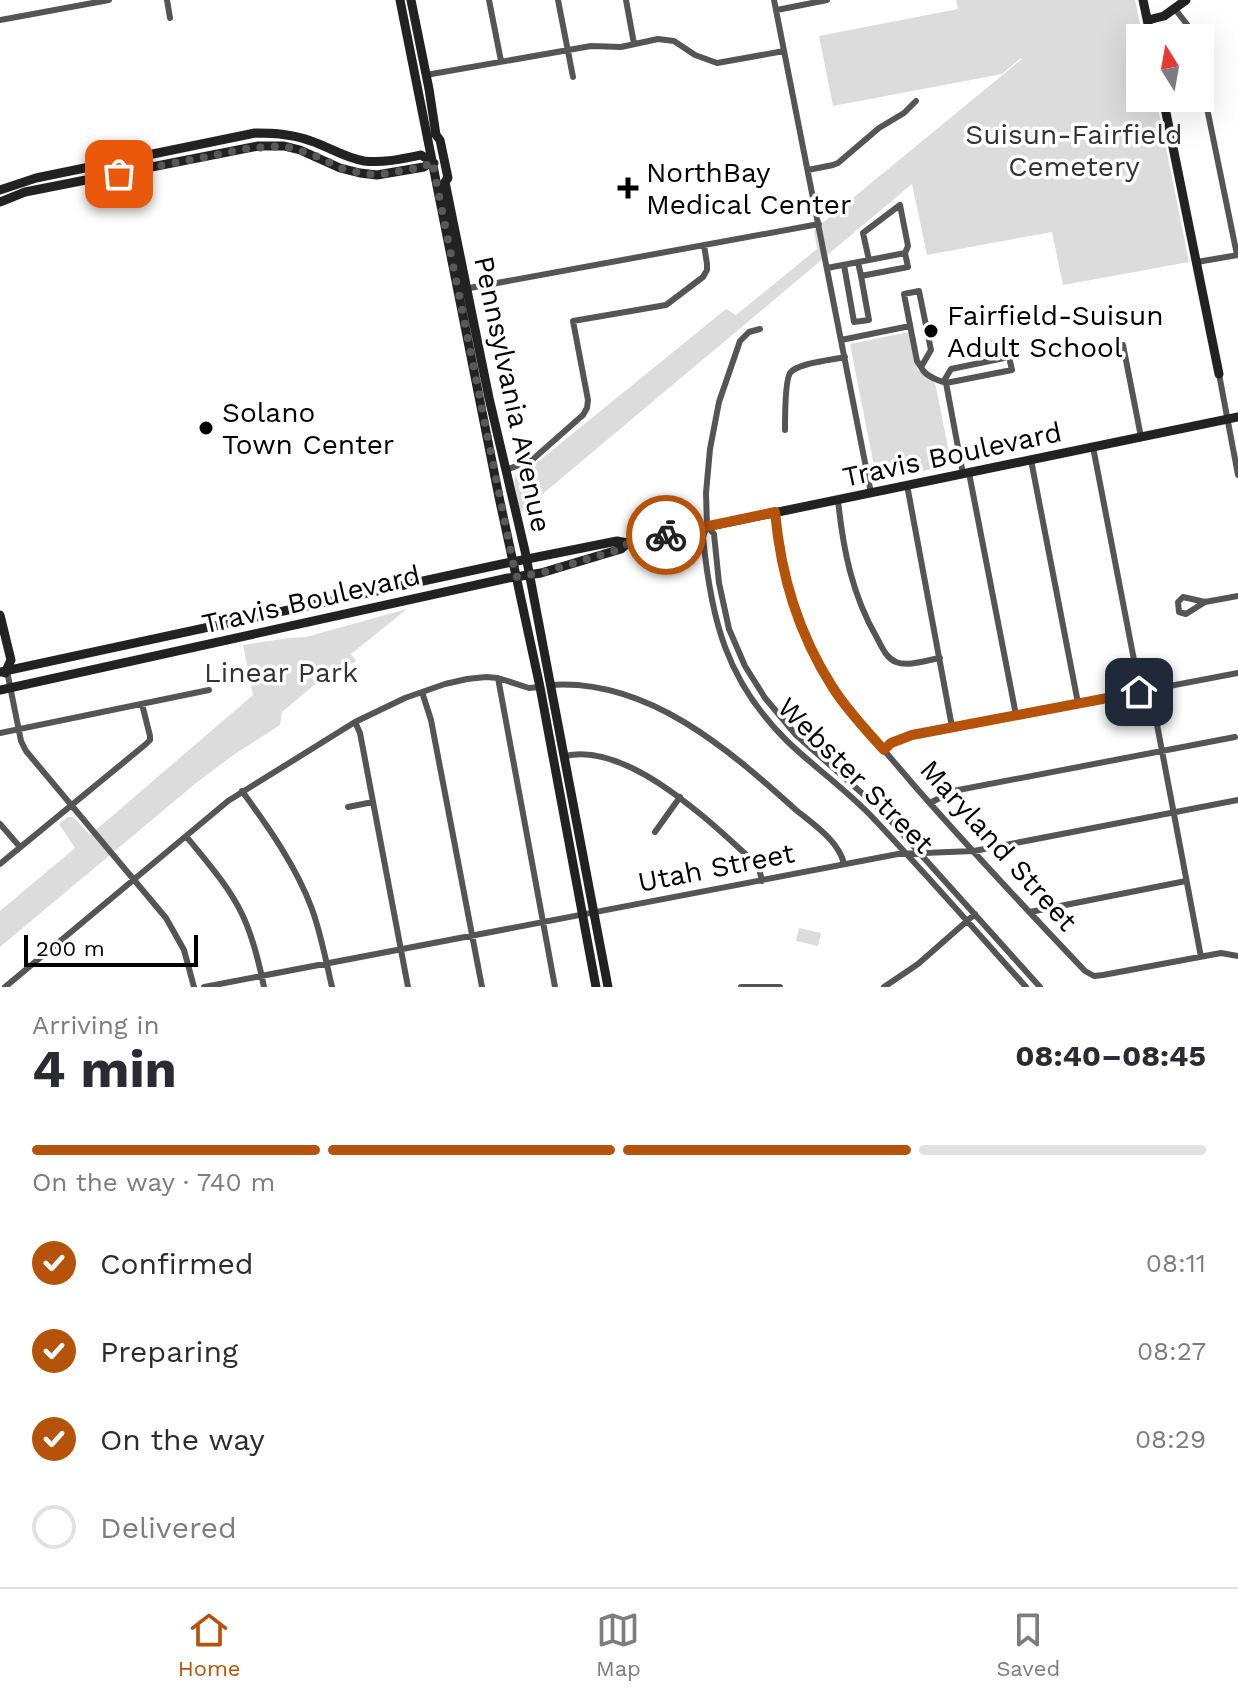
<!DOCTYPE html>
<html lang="en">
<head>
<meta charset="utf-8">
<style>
	:root { --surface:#fff; --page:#f7f7f7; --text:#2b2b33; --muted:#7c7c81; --line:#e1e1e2; --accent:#b45309 }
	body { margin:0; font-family:"Work Sans",sans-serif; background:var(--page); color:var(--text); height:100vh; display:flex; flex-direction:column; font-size:30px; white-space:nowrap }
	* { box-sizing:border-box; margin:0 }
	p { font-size:26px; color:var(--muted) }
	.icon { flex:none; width:44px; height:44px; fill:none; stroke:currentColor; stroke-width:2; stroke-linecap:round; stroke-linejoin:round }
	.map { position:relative; height:987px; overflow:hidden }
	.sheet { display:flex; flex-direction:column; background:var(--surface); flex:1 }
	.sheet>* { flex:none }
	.needle { width:52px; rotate:349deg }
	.controls { position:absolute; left:1126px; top:24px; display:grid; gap:16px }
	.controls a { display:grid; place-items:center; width:88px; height:88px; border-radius:0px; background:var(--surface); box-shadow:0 8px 32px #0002; font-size:40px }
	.scale { position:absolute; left:24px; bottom:20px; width:174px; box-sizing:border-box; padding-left:8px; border:4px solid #000; border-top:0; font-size:22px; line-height:28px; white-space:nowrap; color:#000; -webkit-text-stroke:6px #fff; paint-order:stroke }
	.pin { position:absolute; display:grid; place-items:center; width:68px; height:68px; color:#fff; margin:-34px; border-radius:16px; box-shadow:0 4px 12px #0006 }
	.courier { position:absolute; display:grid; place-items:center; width:80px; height:80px; margin:-40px; border:6px solid #b45309; border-radius:50%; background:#fff; color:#222; box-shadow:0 2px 10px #0007 }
	.head em { font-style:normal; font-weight:700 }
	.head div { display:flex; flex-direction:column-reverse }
	.head { display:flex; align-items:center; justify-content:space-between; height:136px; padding:0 32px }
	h1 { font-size:52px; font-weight:700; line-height:60px }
	.bar { display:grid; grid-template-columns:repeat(4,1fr); gap:12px 8px; align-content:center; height:96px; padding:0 32px }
	.bar i { height:10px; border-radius:6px; background:var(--line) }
	.bar .active { background:var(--accent) }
	.bar p { grid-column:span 4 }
	ol { padding:0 32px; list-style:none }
	li { display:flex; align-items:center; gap:24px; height:88px }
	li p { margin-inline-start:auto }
	li .icon { padding:8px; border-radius:50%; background:var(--accent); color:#fff; stroke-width:4 }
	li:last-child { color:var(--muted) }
	li i { width:44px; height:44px; border:4px solid var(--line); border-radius:50% }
	.tabs { display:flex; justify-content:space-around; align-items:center; height:112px; border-top:2px solid var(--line); background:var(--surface); font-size:22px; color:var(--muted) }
	.tabs a { display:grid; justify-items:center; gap:4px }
	.tabs .active { color:var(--accent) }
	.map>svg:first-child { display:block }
</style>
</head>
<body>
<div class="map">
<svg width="1238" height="987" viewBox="0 0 1238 987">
	<rect width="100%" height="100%" fill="#fff"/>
	<!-- green -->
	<path fill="#dcdcdc" d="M956,0H1135L1143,38H1140V98H1156L1189,262L1063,285L1052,232L927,255L912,184L520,513L514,481L516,474L529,469L726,309L736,315L817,249L814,230L1022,59L1021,58L1002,74L833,106L819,36L958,9Z
		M909,332L917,369L934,382L936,387L951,463H947L948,466L912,473L876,476L850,344Z
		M992,339L995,350L968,355L966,347L987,343V340Z
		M407,609L351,654L356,661L314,685L282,712L280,725L232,756L196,783L0,947V911L75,848L59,824L68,817H73L90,835L253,695L243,645L288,638L306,637Z
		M799,928L821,933L818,946L796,941Z"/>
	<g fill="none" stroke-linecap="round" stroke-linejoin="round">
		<!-- street -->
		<path stroke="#555" stroke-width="6" d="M167,0L170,18
			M489,0L501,61
			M558,0L573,77
			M626,0L634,44
			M774,0L871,493
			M1175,9L1189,27L1193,38
			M777,10L827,0
			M0,20L109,0
			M1200,74L1237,255
			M426,75L591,46L621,47L658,39L674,41L695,55L717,63L784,51
			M808,170L833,165L838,163L879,128L904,113L916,101
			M869,260L905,253
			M1197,262L1238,255
			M844,265L854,322L869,320L861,276
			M827,268L869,260L863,233L900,205L908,246L905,253L908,267L861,276L858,262
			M464,289L819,224
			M919,291L931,350L921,367L917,361L904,294Z
			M760,329L749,332L740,341L719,402L710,449L706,493L707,526L703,537C711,619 726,681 787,741C815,768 848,791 874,819C926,874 976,931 1026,987
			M841,340L910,326
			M1123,345L1141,437
			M1009,357L1012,370L946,383L945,379L951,369Z
			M921,367C925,376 936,380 946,383L963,474
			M1219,374L1238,475
			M785,430C785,419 785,381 790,373C797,363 832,360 845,357
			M1093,447L1134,660L1155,714L1201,957
			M1031,460L1078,703
			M506,470L532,460L583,415L587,408L588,400L573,321L666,305L703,277L707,270V264L704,245
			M969,473L1016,715
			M907,485L952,727
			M838,500C843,549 852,595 877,638C882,647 886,658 896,662C908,667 927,660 940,658
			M775,512C779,551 784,589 800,625C826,687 869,732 912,783C968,847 1026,909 1085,971L1094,976L1103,975L1221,953L1238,956
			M707,526L714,534L719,583L729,629L745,666L765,698L796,735L880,809L1040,987
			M1205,602L1186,614L1179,612L1178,602L1183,597L1205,602L1238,596
			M7,671L21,741L26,751L166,918L184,950L194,987
			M498,678L555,987
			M550,685C648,678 729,750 796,810C813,824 839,841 844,864
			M422,692L431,720L482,987
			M355,722L360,733L408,987
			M0,733L209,690
			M884,750L891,743L912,735L1238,673
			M565,756C628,742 708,820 751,859L759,868L762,881
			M242,791C269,828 296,866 312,909C321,934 326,961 332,987
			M930,803L953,791L1235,737
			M348,807L373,802
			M0,824L20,847
			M655,832L680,797
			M186,836C206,861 228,885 242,914C253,937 259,962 264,987
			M0,864L146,744L150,740V736L142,704
			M1030,912L1186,881
			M5,987L228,801L355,722L405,698L445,684L467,679L486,677L498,678L529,688L540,687
			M204,987L898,854L974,851L1238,800
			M741,987H780
			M884,987L918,964L975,914"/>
		<!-- secondary -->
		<path stroke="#222" stroke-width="9" d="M400,0L499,497L540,687L596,987
			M411,0L429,89L436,135L440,140L448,178L445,182L489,398L525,551L608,987
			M1143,0L1151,38
			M1148,20L1164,16L1186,0
			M1163,98L1219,374
			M0,190L36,178L255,133C275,133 293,134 311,141C329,147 345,158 364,161C384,163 402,159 421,155L434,163
			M0,202L25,192L258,146H284L300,150L340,168L360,173L377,175L424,167L432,161
			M0,615L11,660L5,673
			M0,672L502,564L617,541L628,543L1238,417
			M0,690L508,578L541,573L621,549L628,543"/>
	</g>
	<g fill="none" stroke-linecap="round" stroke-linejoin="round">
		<!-- done -->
		<path stroke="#595959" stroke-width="8" stroke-dasharray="0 14.4" d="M119,174L250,148L284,146L312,154L340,168L360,173L377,175L424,167L432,161L516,577L541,573L621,549L628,543L666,535"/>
		<!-- route -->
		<path stroke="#b45309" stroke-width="10" d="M666,535L775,512C781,576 798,633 833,688C847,710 866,730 884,750L891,743L912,735L1139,692"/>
	</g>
	<!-- markers -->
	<g fill="#000" stroke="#fff" stroke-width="3">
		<path d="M624 176h8v8h8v8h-8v8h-8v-8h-8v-8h8z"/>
		<circle cx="931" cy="331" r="8"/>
		<circle cx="206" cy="428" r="8"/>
	</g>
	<g text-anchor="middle" stroke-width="7" stroke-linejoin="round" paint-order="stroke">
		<!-- park labels -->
		<g font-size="28" fill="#333" stroke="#fff">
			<text x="1074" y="144">Suisun-Fairfield<tspan x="1074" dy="32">Cemetery</tspan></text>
			<text x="281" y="682">Linear Park</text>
		</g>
		<!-- poi labels -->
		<g font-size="28" fill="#000" stroke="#fff" text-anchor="start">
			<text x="646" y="182">NorthBay<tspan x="646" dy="32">Medical Center</tspan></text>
			<text x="947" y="325">Fairfield-Suisun<tspan x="947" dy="32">Adult School</tspan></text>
			<text x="222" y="422">Solano<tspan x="222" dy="32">Town Center</tspan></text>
		</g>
		<!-- street labels -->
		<g font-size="28" fill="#000" stroke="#fff">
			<text transform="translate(513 394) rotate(78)" y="10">Pennsylvania Avenue</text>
			<text transform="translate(952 454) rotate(-12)" y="10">Travis Boulevard</text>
			<text transform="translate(311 599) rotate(-13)" y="10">Travis Boulevard</text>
			<text transform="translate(856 775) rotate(45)" y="10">Webster Street</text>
			<text transform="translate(999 845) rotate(48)" y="10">Maryland Street</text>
			<text transform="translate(716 867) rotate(-11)" y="10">Utah Street</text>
		</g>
	</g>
</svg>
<div class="controls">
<a><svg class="needle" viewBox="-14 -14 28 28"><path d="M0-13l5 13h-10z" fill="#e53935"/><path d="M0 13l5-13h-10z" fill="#7c7c81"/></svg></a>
</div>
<div class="scale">200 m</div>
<div class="pin" style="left:119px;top:174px;background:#ea580c"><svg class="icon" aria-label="bag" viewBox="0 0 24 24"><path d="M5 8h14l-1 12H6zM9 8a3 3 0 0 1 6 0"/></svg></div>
<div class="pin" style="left:1139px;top:692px;background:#1f2937"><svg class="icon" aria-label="home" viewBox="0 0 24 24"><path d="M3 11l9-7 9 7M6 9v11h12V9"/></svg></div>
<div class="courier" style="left:666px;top:535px"><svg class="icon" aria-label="bike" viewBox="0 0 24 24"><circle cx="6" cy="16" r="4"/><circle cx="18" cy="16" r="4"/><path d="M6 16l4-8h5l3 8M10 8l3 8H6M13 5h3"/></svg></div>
</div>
<section class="sheet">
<div class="head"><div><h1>4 min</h1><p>Arriving in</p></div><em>08:40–08:45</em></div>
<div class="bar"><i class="active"></i><i class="active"></i><i class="active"></i><i></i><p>On the way · 740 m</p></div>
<ol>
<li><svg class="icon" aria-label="check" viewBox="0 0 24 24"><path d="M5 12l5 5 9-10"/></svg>Confirmed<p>08:11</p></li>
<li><svg class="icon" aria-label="check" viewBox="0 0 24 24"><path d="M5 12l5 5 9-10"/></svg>Preparing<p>08:27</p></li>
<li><svg class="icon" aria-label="check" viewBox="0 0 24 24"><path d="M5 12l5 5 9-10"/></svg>On the way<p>08:29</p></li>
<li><i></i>Delivered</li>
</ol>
</section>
<nav class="tabs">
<a class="active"><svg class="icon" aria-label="home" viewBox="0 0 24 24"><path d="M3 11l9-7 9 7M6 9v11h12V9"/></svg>Home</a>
<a><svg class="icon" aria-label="map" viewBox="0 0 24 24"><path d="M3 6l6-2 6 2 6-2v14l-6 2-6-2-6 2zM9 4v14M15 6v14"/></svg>Map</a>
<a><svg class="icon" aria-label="saved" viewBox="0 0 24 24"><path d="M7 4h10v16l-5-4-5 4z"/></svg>Saved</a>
</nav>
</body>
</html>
